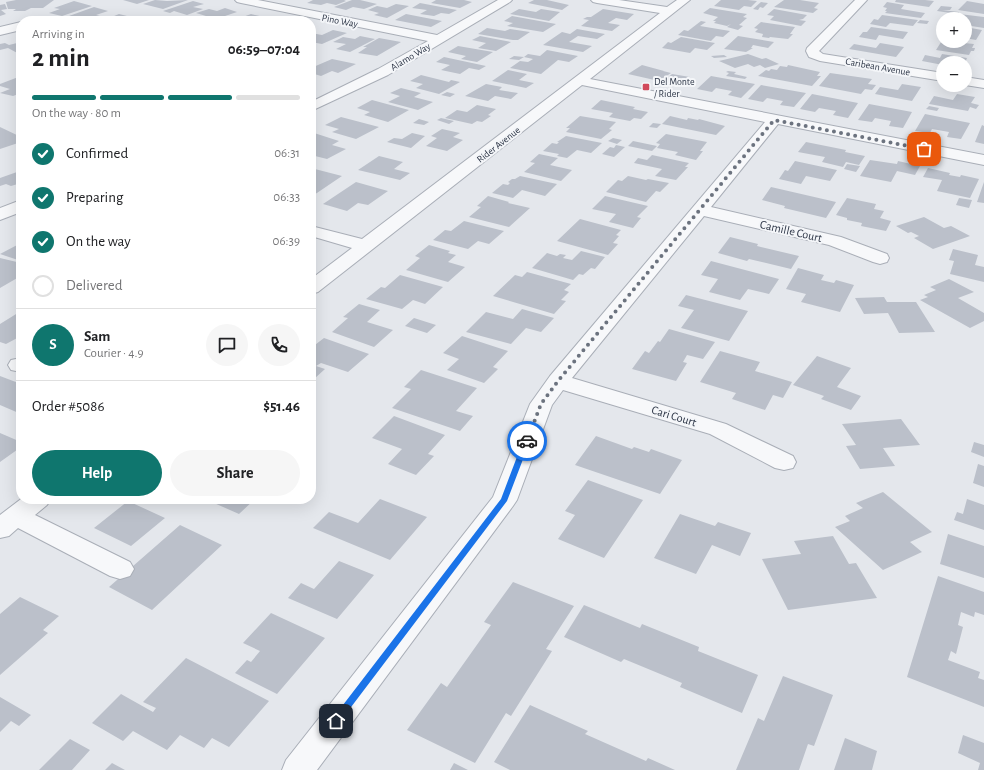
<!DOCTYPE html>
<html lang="en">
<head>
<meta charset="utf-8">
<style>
	:root { --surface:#fff; --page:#f6f6f6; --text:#202124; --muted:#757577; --line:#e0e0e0; --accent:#0f766e }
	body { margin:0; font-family:"Alegreya Sans",sans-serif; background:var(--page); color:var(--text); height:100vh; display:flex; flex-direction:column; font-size:15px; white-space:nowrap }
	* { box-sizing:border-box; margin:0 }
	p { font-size:13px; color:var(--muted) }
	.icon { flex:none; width:22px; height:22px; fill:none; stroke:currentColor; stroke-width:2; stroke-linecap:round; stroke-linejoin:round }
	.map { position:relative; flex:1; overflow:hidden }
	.side { position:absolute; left:16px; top:16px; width:300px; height:488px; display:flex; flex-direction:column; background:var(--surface); border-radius:16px; box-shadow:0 4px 16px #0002 }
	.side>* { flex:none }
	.controls { position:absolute; left:936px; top:12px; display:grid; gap:8px }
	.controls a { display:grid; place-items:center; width:36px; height:36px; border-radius:50%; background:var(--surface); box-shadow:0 4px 16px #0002; font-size:20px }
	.pin { position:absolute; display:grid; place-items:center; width:34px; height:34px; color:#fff; margin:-17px; border-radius:8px; box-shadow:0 2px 6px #0006 }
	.courier { position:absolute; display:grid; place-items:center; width:40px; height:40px; margin:-20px; border:3px solid #1a73e8; border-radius:50%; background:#fff; color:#222; box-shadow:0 1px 5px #0007 }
	.head em { font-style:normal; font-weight:700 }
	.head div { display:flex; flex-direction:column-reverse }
	.head { display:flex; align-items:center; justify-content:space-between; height:68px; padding:0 16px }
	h1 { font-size:26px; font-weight:700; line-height:30px }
	.bar { display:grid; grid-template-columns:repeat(4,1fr); gap:6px 4px; align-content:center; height:48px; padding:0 16px }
	.bar i { height:5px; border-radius:3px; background:var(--line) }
	.bar .active { background:var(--accent) }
	.bar p { grid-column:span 4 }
	.line { display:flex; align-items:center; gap:10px; padding:0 16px; border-top:1px solid var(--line) }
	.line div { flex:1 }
	.round { display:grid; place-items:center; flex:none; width:42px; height:42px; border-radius:21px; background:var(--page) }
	ol { padding:0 16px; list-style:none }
	li { display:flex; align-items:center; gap:12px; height:44px }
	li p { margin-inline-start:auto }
	li .icon { padding:4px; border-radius:50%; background:var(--accent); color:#fff; stroke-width:4 }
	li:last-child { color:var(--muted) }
	li i { width:22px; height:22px; border:2px solid var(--line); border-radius:50% }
	.action { display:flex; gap:8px; margin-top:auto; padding:8px 16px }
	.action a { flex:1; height:46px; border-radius:24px; background:var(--accent); color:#fff; font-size:16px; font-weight:700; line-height:46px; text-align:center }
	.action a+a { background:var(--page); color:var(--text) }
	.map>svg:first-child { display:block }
</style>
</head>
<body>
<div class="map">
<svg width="984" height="770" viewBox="0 0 984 770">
	<rect width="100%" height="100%" fill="#e4e7ec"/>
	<!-- building -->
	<path fill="#bbc0ca" d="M16,0H54L43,8H31L25,11H13L16,9H8L6,2Z
		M123,0H149L137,4Z
		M155,0L167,1L188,0L163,9L143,4Z
		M313,0H344L346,1L336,5L327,3L321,5L307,3Z
		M352,0H360L377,4L364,9L353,7L346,10L334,7Z
		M436,0H464L472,2L460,8L431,3Z
		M534,0H547L569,5L562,10L528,3Z
		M721,0H748L757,1L751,7L744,6L739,10L714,6Z
		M784,0H800L819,3L814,8L818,9L813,13L774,7Z
		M896,0H925L934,1L929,7L895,2Z
		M74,1L92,6L62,16L49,13L60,9L54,8Z
		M193,1L204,4L193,7L203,9L187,15L174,11L170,13L163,11Z
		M967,1L984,4V14L958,10Z
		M761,2L768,3L763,8L760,7L758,10L753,9Z
		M887,2L904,5L901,9L925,13L921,18L885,13L887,11H885L887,8L883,7Z
		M420,3L457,10L449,14L441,13L434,16L420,14L427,10L412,8Z
		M5,4L7,9L1,10L6,14L0,16V5Z
		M396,4L409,6L387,18L374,15L379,13L368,10L377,6L387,8Z
		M941,6L952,7L950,10H942L959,12L958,14L937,11Z
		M94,7L108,11L96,15L104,17L93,21H74L80,19L69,16Z
		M225,8L237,12L210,21H192L206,16L196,13L209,9L217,11Z
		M710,8L747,14L743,17L747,18L739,25L743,26L738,30L727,27L731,24L727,26L714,23L716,21H713L718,17L703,13Z
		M519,9L536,12L541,9L560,12L549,21L510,14Z
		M603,9L634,14L627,20L616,18L608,23L620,25L612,31L581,26L589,20L583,19L587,17H591Z
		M774,9L807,15L803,19L799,20L806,21L801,26L770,20L774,16L767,15Z
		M119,14L139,19L133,21H102Z
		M251,14L264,17L254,21H220L232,16L240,18Z
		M406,14L442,21L431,27L395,20Z
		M959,14L984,17V28L965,25V19H956Z
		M882,15L918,20L913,26L890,23L886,27L870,24L874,19L878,20Z
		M512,16L556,24L543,32L507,26L513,23L504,21Z
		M267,17L282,20V21H259Z
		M920,20L929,21L927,24L917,23Z
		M701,21L706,22L700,26L730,31L723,37L716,36L711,41L678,35L684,30L688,31Z
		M761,22L795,27L790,34H793L788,39L770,37L769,38L762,37L763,34L755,32L758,29L754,28Z
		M871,27L908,32L903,39L879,35L876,40L859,37L863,32H867Z
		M965,27L982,30L976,40L965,38Z
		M487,28L505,31L510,29L530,32L518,40H513L478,34Z
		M577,29L605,34L597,39L578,36L569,42L592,46L583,52L543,45L562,32L570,34Z
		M333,30L347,33L322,44L311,42V33L322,35Z
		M360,36L375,39L350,52L336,49L346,44L333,42L343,37L355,39Z
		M480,36L511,42L496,51L478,48L486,43L472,40Z
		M738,36L774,42L768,48L753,45L751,48H753L746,52L724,49Z
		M681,37L715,43L707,50L695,48L690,53L662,48L668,42L671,43Z
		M379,38L401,42L377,56L358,53L367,47H363Z
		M943,39V41L974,44L972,48H975L974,51H971L969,55L936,50Z
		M21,42V55L8,48L0,50V44L5,43L9,45Z
		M880,43L904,47L896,57L849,49L854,44L876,48Z
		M458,46L493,52L477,62L461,59L466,56L448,52Z
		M547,50L578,56L569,62L558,60L541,74L510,68L520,61L528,62L533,59L524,57L528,54L540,56Z
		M748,54L762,59L766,58L779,64L765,68L760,65L754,67L748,64L735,68L719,61Z
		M942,54L967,58L965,63H943V65L922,61L925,55L940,58Z
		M724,55L727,57L714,58L711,56Z
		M514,56L524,57L519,60L509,59Z
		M444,57L486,66L479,70L469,68L460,74L441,70L450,65L436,62Z
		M332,59L356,64L338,73L332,71L321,76L311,73V68Z
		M642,65L664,71H663L671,73L659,81L628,74Z
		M788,65L820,72L817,76H821L812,86L758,76L766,70L769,71L771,69L777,70L780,66L787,67Z
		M508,70L527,74L519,80L534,83L526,88L492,81Z
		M728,71L736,72L734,74L747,77L745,79L726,76L729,73L726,72Z
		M830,73L872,79L868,84L876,85L872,90L865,89L861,94L819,86Z
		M672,74L690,77L679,85L663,82Z
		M421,75L449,82L451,80L460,82L439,94L416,88L423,84L410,81Z
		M21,76V87L19,88H21V93L13,96L0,93L10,89L0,86V84Z
		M711,76L755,84L741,98L728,95L732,91L716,88L712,92L697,89Z
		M486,84L502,87L499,90L518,93L511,99L495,96L488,101L465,96Z
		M902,84L921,87L912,101L875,94L880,87L898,90Z
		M761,85L806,93L794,107L780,105L783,101L767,98L763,102L748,99Z
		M401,88L421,93L414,97L433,102L418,110L388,102L400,96L390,93Z
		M447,92L455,94L450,97L441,95Z
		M812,94L858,103L848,118L833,115L836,111L819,108L815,112L800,109Z
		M957,94L975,97L971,103L979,105L976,109L970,107L968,111L929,104L934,96L953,100Z
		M372,100L409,110L388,122L364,115L370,112L357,108Z
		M601,100L635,107L633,109L648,112L641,119L634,118L630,121L609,117L613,113L591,109Z
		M869,104L912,112L903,128L889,126L891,121L875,118L872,122L858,120Z
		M477,105L496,109L488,115L491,116L482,122L477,121L472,124L445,118L457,110L467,112Z
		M929,106L939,108L937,111L926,109Z
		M925,114L970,123L961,139L947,137L949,132L932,129L930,133L915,131Z
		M580,116L616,122L609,129L612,130L601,139L566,132L570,128H566Z
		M670,116L687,120L688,118L698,120L699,119L725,126L716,135L662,124Z
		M341,117L379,127L356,139L332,132L339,129L325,125Z
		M441,118L454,121L449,124L437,120Z
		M419,119L429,122L424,125L413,123Z
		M653,123L661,124L657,128L649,127Z
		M982,125L984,126V144L975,142Z
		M0,127L21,137V142L0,149Z
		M442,129L460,133L453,137L463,140L447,151L426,146L437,138L431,136Z
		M311,132L339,141L332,145L346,149L327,159L311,155Z
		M412,133L425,136L411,148L387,142L394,138L402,139Z
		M666,134L707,142L700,151H703L696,160L675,155L678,152L657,148L660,144L656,143Z
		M566,136L602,143L591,153L577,150L567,158L557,156L559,154L543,151L552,143L557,144L559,142H557Z
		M613,138L622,140L617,144L608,141Z
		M633,141L657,146L652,151L628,146Z
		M806,142L846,150L845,152L865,156L859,165L846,162L843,167L822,162L825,157L798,152Z
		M616,145L625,147L614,157L602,154L610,147L614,148Z
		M539,154L558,158L550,165L572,170L561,181L524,172L535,163L530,162Z
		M652,155L689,163L685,167H688L676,180L655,176L662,169L634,163L638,158L647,160Z
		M379,156L403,162L394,169L410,173L400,180L358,170Z
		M870,160L897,164L898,161L920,166L915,175L897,171L891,182L860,176Z
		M795,161L837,170L830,181L806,176L801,184L779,179L785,170L788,171Z
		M847,164L860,166L856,172L844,169Z
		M311,168L342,176L311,197Z
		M928,168L950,173L949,175L960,177L961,175L979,179L970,198L937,191L942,180L923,177Z
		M17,172L21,174V183L11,186L6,184L0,186V178Z
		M520,176L557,184L545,196L522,190L513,198L492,193L503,184L508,185L510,183L508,182L512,179H515Z
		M628,176L646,180L648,179L669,183L660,192L656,191L646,202L606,192L618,180L622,181Z
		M356,182L388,191L368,205L358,203L347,211L323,204Z
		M984,182V203L977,202Z
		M771,187L836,202L826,218L784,208L785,206L762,200Z
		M488,196L509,202L508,203L530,208L509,227L469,217L481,207L477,206Z
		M605,196L648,206L637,217L641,218L633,228L609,222L616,214L592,209Z
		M847,198L876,204L874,209L884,211L880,218L891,221L886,231L861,226L862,223L847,220V218L836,215Z
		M959,198L972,200L969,208L956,205Z
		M924,217L944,228L951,226L970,236L933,249L914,238L919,236L911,232L908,233L896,226Z
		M580,219L621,230L616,235L619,236L613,243L618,244L608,255L557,241Z
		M464,221L504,231L489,244L478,241L468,249L433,240L445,230L451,231Z
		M730,237L758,244L757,246L799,256L791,269L749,259L747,261L718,253Z
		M21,243V261L0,254Z
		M429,245L450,251L448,253L456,255L448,262L465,267L448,282L406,270L420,258L415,256Z
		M953,249L978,255L975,265L984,267V282L950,274L954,261L949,260Z
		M581,251L605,257L595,269L591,268L583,275L579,274L573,280L532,268L547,253L557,256L560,254L566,255L563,258L572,260Z
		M0,258L21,263V274L16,276L19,277L0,288Z
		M711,261L779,279L769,294L748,289L740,300L709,292L718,279L701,275Z
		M798,268L824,275L821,280L834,283L836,280L854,285L840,312L801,302L806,294L786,289Z
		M527,272L571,284L564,290L569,292L561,300L566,301L554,314L493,296L515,275L522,277Z
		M400,275L443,287L425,304L413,300L402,309L366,299L381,287L385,288Z
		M949,279L974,292L958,298L984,313V321L970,328L920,300L928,297L924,295L936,290L930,287Z
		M686,295L748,311L729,341L681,328L694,310L678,306Z
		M884,297L887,302H916L935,332L899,333L888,313L864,314L855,298Z
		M359,304L380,310L367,322L393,330L374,347L332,332L348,318L343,317Z
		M522,309L554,318L541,332L526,328L511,344L466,332L486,312L513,319Z
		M21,311V336L6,344L0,342V324Z
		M414,318L436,325L427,333L405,326Z
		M669,329L715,342L703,359L687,355L683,362L687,363L676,381L632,369L645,351L649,353L658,341L660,342Z
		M462,336L508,351L493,367L498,369L484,383L447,370L459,359L443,353Z
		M324,338L369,354L348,372L321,363L316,366L325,369L314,379L311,378V348Z
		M720,351L760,362L755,371L792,382L783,398L773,395L765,410L732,399L736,393L700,382Z
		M817,356L851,368L837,387L861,396L851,410L821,399L824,396L793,385Z
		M421,370L477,388L456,411L473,416L460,431L392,408L411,389L404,387Z
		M0,376L21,384V414L0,405Z
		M394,416L445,435L428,454L434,456L416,475L388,464L402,449L372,438Z
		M901,419L920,445L883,448L895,466L860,469L846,446L856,445L842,424Z
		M0,433L21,442V447L0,462Z
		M596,436L632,449L634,447L649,452L651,449L682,460L660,494L575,465Z
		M974,442L984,445V457L971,452Z
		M978,464L984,466V487L973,483Z
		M588,480L643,500L604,558L558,539L575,515L565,511Z
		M883,492L932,532L910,542L922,552L883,570L835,527L850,521L845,516L863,508L856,503Z
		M205,499H255L239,514Z
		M380,499L427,517L390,560L313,528L329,512L358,523Z
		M967,499L984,505V530L954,520L957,512L963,514Z
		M128,501L165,518L131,546L94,528Z
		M680,514L715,526L718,522L751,533L740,556L712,545L696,574L654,558Z
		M180,525L222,545L152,610L109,587Z
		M948,534L984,546V578L940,564Z
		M833,536L849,564L856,563L877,598L788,610L762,559L801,554L794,541Z
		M339,561L374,575L337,619L288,598L301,583L314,589Z
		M938,576L984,592V615L975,612L974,617L961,612L958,625L963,627L956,654L951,651L948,660L980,672L978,678L984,680V707L907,677Z
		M513,582L574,606L546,649L552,651L511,716L506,713L475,763L407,730L441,683L447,687L491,625L484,622Z
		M20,597L59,616L43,630L48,633L0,675V614Z
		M584,605L640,628L642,624L699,647L698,651L758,675L742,713L680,687L682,683L624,659L621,662L564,637Z
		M271,613L325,638L277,694L235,673L247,660L251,662L260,651L243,643Z
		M186,658L269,701L229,747L212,738L204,748L180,735L167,750L133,731L123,741L92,723L121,694L153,712L156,708L143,702Z
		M783,676L833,695L814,746L808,744L799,770H736L758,718L764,721Z
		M0,697L31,715L19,726L11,721L0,732Z
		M530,705L588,731L585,734L646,761L648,758L675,770H510L494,762Z
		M963,735L984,743V770H978L980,763L958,753Z
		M845,738L877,751L872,770H834Z
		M70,739L90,750L72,770H39Z
		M112,763L125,770H105Z
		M454,763L468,770H450Z"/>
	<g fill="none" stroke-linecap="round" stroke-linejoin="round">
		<!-- minor casing -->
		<g stroke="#a9aeb7" stroke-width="2">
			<path id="minor" d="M235,0H258L437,35L498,0H512L510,2L388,75L311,111V102L378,69L428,41L241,3L237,2Z
				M591,0H619L667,7L677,0H690L590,79L984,155V165L778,124L711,207L841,237L887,254L889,258L887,262L880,264L873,262L829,245L704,216L572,378L726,424L793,456L796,462L793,468L784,470L775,468L710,434L563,390L552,405L517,500L513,506L317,770H282L286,760L493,497L530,404L550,376L765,122L582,85L318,292L311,294V279L352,248L311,236V226L362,239L660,13L597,3L593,2Z
				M855,0H867L819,51L823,54L943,73V81L820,61L809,57L806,51L807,48Z
				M21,22V30L0,35V27Z
				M965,77L984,80V88L965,85Z
				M21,200V212L0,220V208Z
				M21,358V372L11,370L8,365L11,360Z
				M21,499H51L47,505L35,515L130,562L134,569L130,576L120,579L110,576L18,528L9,536L0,538V515Z"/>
		</g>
		<!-- minor -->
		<use href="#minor" fill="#f7f8fa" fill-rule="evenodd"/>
	</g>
	<!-- route -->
	<path fill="#1a73e8" d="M527,439L530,441L507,501L339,723H333L331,721L333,718L501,499L523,441Z"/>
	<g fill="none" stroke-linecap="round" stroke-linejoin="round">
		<!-- done -->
		<path stroke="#6c737f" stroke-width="4" stroke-dasharray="0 7.2" d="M527,441L541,404L558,381L774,120L924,149"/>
	</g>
	<!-- markers -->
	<rect fill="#d1495b" stroke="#f4f6f9" stroke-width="1.5" x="642" y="83" width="8" height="8" rx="2"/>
	<g text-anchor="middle" stroke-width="4" stroke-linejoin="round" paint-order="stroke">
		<!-- far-street labels -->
		<g font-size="10" fill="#2b3445" stroke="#f4f6f9">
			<text transform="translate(340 20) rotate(11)" y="4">Pino Way</text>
			<text transform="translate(410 56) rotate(-31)" y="4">Alamo Way</text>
			<text transform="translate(878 66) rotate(10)" y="4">Caribean Avenue</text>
			<text transform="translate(498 144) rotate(-38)" y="4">Rider Avenue</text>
		</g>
		<!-- far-poi labels -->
		<g font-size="10" fill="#2b3445" stroke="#f4f6f9" text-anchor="start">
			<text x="654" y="85">Del Monte<tspan x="654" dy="12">/ Rider</tspan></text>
		</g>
		<!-- street labels -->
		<g font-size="12" fill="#2b3445" stroke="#f4f6f9">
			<text transform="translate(791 231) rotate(13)" y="4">Camille Court</text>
			<text transform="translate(674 416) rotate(17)" y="4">Cari Court</text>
		</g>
	</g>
</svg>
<div class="controls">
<a>+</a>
<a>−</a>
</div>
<div class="pin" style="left:924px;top:149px;background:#ea580c"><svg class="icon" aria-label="bag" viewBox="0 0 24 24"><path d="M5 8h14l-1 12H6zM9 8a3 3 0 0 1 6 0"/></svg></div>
<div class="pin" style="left:336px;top:721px;background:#1f2937"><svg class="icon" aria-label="home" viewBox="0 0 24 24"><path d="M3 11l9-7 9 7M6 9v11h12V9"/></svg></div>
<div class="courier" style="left:527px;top:441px"><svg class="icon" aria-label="car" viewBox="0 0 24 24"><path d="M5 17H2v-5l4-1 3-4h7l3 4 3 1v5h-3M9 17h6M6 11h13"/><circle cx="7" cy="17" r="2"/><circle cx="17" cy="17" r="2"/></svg></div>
<section class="side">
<div class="head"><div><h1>2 min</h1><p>Arriving in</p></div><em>06:59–07:04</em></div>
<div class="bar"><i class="active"></i><i class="active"></i><i class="active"></i><i></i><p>On the way · 80 m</p></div>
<ol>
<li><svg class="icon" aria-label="check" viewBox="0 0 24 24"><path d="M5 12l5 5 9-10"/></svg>Confirmed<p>06:31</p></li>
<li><svg class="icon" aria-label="check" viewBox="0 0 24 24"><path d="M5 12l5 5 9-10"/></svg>Preparing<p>06:33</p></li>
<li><svg class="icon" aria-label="check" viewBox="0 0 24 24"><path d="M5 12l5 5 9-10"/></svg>On the way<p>06:39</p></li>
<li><i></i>Delivered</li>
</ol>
<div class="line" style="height:72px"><b class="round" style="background:var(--accent);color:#fff">S</b><div><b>Sam</b><p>Courier · 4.9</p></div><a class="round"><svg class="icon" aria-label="chat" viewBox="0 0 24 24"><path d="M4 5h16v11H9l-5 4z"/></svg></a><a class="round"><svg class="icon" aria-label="phone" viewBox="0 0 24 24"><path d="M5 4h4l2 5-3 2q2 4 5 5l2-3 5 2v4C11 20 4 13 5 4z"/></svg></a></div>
<div class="line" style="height:52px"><div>Order #5086</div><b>$51.46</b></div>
<div class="action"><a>Help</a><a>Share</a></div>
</section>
</div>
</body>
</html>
